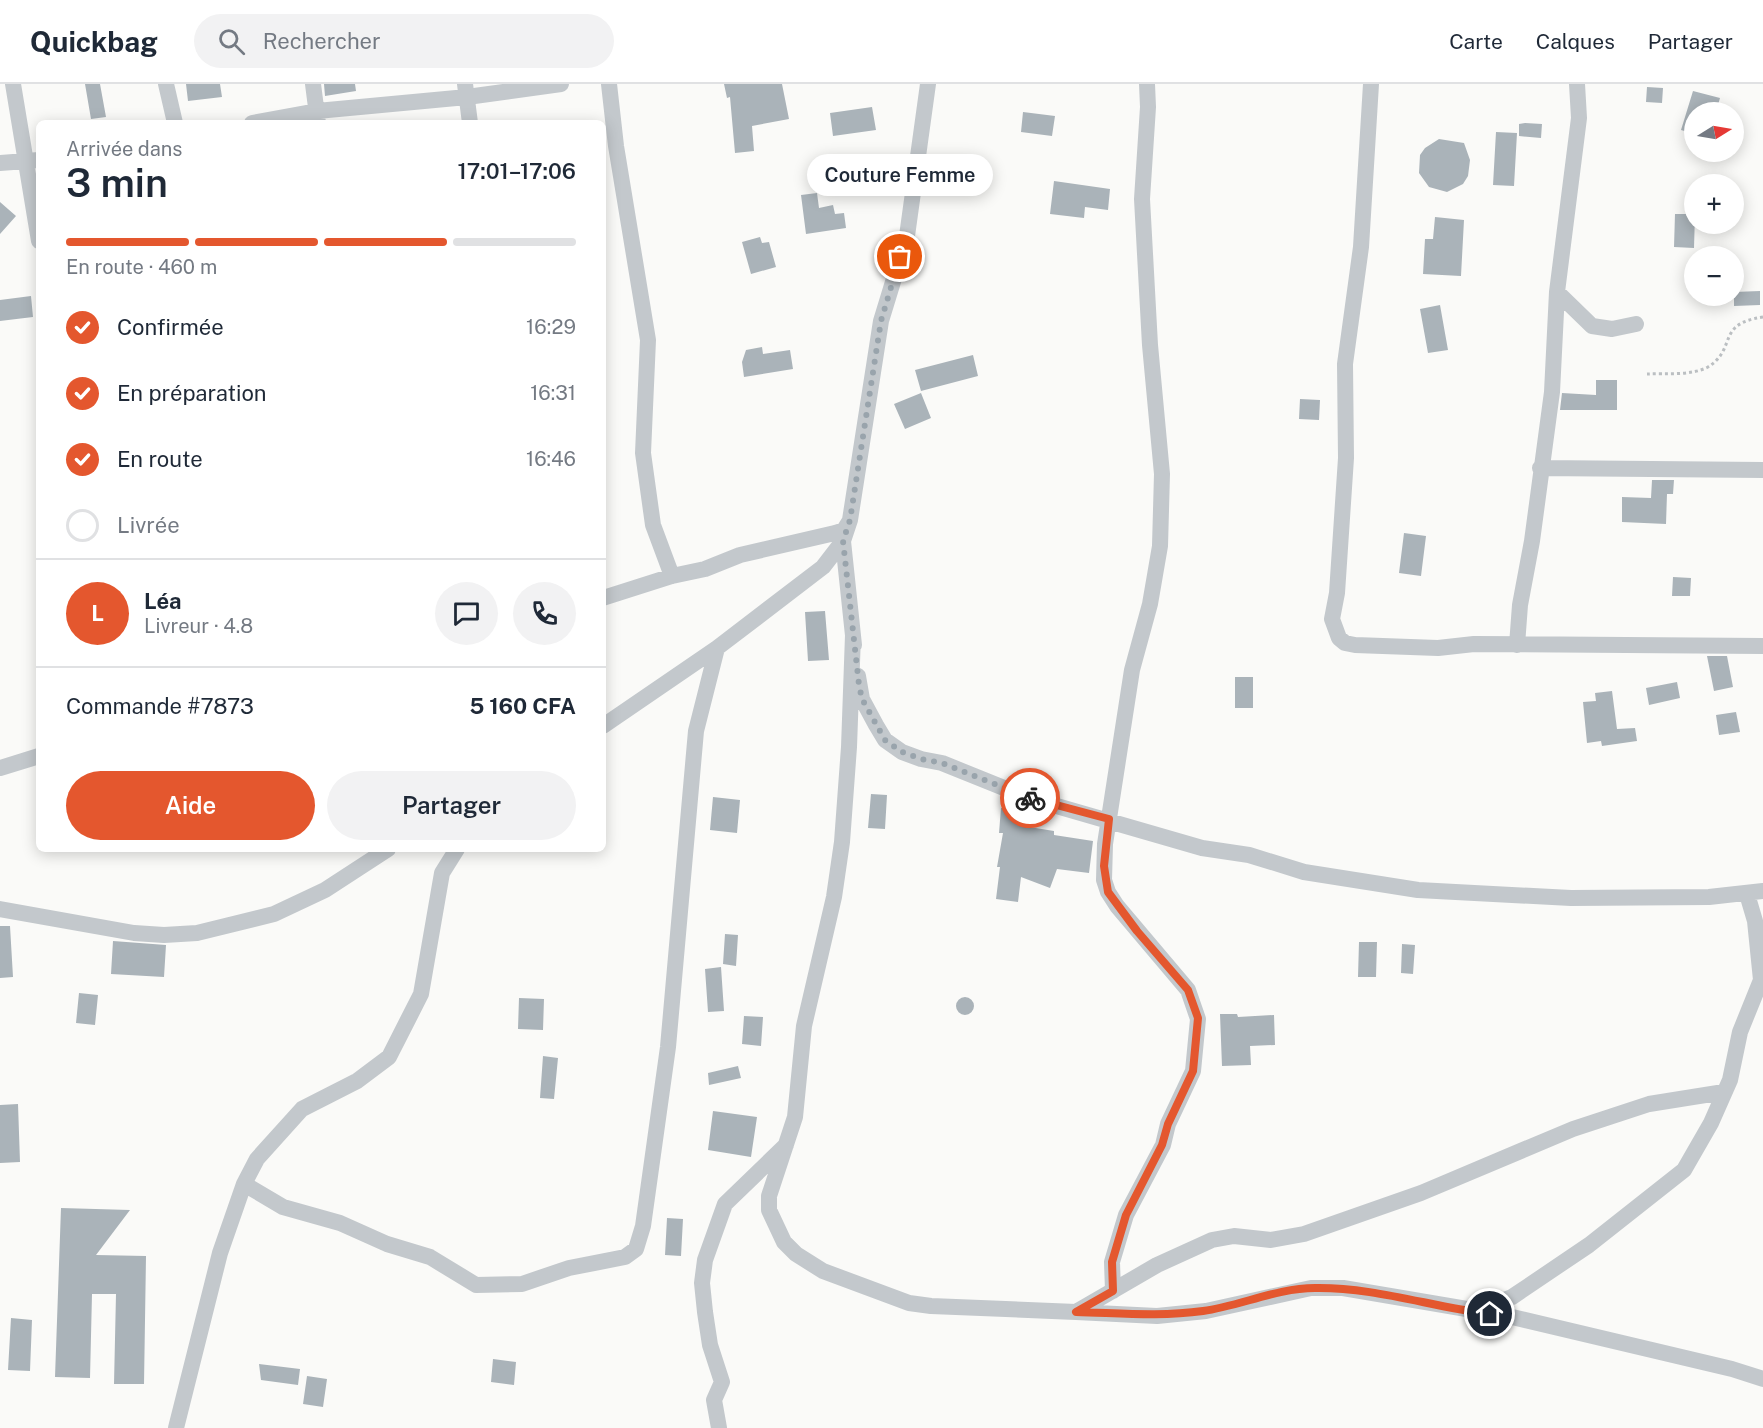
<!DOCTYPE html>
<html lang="fr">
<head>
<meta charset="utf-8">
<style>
	:root { --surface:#fff; --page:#f2f2f3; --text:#1f2937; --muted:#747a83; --line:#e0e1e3; --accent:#e4572e }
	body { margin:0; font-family:"Public Sans",sans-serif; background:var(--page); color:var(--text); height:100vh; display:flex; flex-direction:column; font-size:22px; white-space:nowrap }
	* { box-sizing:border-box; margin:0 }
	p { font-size:20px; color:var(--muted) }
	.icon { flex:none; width:33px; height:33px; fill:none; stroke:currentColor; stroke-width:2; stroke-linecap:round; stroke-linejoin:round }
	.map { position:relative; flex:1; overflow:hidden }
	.details { position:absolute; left:36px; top:36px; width:570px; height:732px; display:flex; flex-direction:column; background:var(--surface); border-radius:9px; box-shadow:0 3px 15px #0003 }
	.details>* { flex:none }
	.needle { width:39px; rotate:79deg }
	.fabs { position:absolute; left:1684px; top:18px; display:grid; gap:12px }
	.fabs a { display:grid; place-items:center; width:60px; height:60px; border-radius:50%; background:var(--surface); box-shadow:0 3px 15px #0003; font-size:30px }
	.pin { position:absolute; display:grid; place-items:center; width:51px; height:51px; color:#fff; margin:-26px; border:3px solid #fff; border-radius:50%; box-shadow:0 2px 6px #0007 }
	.courier { position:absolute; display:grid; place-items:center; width:60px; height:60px; margin:-30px; border:4px solid #e4572e; border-radius:50%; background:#fff; color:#222; box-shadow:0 2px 8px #0007 }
	.bubble { position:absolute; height:42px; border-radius:21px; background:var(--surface); box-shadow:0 3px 15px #0003; font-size:20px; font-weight:600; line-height:42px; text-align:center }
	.overview em { font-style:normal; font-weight:600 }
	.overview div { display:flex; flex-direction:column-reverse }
	.overview { display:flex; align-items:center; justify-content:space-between; height:102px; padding:0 30px }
	h1 { font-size:39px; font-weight:600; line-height:45px }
	.bar { display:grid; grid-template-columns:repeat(4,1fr); gap:9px 6px; align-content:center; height:72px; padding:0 30px }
	.bar i { height:8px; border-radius:4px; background:var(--line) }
	.bar .selected { background:var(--accent) }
	.bar p { grid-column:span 4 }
	.line { display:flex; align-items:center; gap:15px; padding:0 30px; border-top:2px solid var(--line) }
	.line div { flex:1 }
	.round { display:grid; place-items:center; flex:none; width:63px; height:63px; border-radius:32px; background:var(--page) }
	ol { padding:0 30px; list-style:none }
	li { display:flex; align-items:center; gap:18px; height:66px }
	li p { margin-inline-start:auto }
	li .icon { padding:6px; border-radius:50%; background:var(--accent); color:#fff; stroke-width:4 }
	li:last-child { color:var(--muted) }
	li i { width:33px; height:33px; border:3px solid var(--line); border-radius:50% }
	.cta { display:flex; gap:12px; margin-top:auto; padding:12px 30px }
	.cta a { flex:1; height:69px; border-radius:36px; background:var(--accent); color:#fff; font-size:24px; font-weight:600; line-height:69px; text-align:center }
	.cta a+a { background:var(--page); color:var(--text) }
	header { display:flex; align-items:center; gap:36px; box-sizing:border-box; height:84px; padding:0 30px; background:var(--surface); border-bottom:2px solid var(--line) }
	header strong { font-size:28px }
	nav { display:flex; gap:33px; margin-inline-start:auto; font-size:21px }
	.search { width:420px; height:54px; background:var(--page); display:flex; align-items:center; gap:15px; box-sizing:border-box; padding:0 21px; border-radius:33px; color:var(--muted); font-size:22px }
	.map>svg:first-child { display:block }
</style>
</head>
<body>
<header>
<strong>Quickbag</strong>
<div class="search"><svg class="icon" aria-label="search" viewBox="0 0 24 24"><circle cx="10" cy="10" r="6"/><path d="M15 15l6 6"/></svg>Rechercher</div>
<nav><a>Carte</a><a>Calques</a><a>Partager</a></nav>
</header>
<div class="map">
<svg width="1763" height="1344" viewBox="0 0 1763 1344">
	<rect width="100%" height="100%" fill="#fafaf8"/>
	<!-- building -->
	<path fill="#aab3b9" d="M85,0H100L106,33L91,35Z
		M186,0H220L222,13L188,17Z
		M324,0H355L356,7L325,12Z
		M724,0H782L789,35L752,42L754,67L735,69L730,13L727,14Z
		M1647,3L1663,4L1662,19L1646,18Z
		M1693,7L1720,14L1716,28H1695V50L1681,46Z
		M872,23L876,46L833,52L830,29Z
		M1023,28L1055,32L1052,52L1021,48Z
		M1525,39L1542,40L1541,54L1519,52V40Z
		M1496,48L1517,49L1514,102L1493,101Z
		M1439,55L1464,59L1470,76L1468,92L1463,100L1447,108L1429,103L1419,89L1420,71L1425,64Z
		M1054,97L1110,105L1108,126L1085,123L1084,134L1050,130Z
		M817,109L819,124L833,121L835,130L844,129L846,144L806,150L801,111Z
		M0,118L16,132L0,150Z
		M1675,130H1695L1694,164L1674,163Z
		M1435,133L1464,136L1461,192L1423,190L1425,155H1433Z
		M760,153L762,159L769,158L776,183L751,190L742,158Z
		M1760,207V221L1734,222V208Z
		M31,212L33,233L0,237V216Z
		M1440,221L1448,266L1428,269L1420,225Z
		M762,263L763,270L790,266L793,285L744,293L742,278L746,266Z
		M973,271L978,292L921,307L915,286Z
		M1596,296H1617V326H1560L1562,309L1596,311Z
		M921,309L931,334L905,345L894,320Z
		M1300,315L1320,316L1319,336L1299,335Z
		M1652,396H1674L1673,410H1667L1666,440L1622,438V413L1651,414Z
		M1404,449L1426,452L1421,492L1399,489Z
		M1673,493L1691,494L1690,512H1672Z
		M825,527L829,576L808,577L805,528Z
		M1707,572H1727L1733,603L1714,607Z
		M1235,593H1253V624H1235Z
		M1677,598L1680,614L1649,621L1646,604Z
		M1612,607L1617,645L1635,644L1637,657L1602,662L1601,657L1587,659L1583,618L1596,617L1595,609Z
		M1736,628L1740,648L1719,651L1716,631Z
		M871,710L887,711L885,745L868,744Z
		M713,713L740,716L737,749L710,746Z
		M1001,724L1018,725L1017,741L1054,747V751L1093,757L1089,789L1057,785L1050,804L1021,793L1018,818L996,815L1000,783H997L1003,749H999Z
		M0,842H10L13,893L0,894Z
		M725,850L738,851L736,882L723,880Z
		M113,857L166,861L164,893L111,890Z
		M1359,858H1377L1376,893H1358Z
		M1402,860L1415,861L1413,890L1401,889Z
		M721,883L724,927L708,928L705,885Z
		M79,909L98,911L95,941L76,939Z
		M956 922a9 9 0 1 1 18 0a9 9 0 1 1-18 0Z
		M519,914L544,915L543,946L518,945Z
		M1220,930H1237L1238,933L1274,931L1275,961L1250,962L1251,981L1222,982Z
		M744,932L763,933L761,962L742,960Z
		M543,972L558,974L554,1015L540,1014Z
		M738,982L741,994L709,1001L708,989Z
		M18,1020L20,1078L0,1079V1021Z
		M713,1027L757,1033L751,1073L708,1066Z
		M61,1124L130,1126L96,1171L146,1172L144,1300H114L116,1210H92L90,1294L55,1293Z
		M667,1134L683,1135L681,1172L665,1171Z
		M11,1234L32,1236L30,1287L8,1286Z
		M493,1275L516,1278L514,1301L491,1298Z
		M259,1280L300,1285L298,1301L261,1296Z
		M307,1292L327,1295L323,1323L303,1320Z"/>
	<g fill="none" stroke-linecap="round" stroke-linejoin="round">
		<!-- path -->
		<path stroke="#bbbfc2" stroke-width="3" stroke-dasharray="3 3" stroke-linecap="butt" d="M1647,290C1665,289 1691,292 1708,283C1738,264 1715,240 1763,233"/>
		<!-- minor -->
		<path stroke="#c3c8cc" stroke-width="16" d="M13,0L39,157
			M166,0L175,39
			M313,0L318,39
			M465,0L470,39
			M609,0L616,62L648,256L643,369L653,441L672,492
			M1371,0L1361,163L1345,280L1346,374L1337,509L1332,535L1339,554L1345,559L1355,561L1438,564L1474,560L1763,562
			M252,39L317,27L467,13L561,0
			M0,79L39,76
			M1557,208L1592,242L1612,245L1636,240
			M1540,384L1763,386
			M843,457L854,561
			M603,514L672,492L705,485L740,471L835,449L844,446L849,438
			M853,551L849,663L842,758L834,813L804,942L795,1033L769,1112V1126L784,1158L796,1170L823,1187L909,1219L931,1222L1076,1228L1157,1181L1212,1156L1234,1152L1271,1156L1304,1150L1421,1109L1573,1045L1649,1020L1724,1008
			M1517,561L1520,521L1532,457L1552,308L1557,208L1579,34L1577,0
			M858,592L862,615L876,641L885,656L902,668L921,675L942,679L1029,714L1202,764L1249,771L1304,788L1418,806L1571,814L1709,813L1763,807
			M603,642L717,564L823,483L843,457L850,436L881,237L907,152L928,0
			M0,684L39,672
			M0,825L134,849L164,851L197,849L274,830L325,806L388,765
			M244,1100L283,1123L340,1139L387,1160L430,1173L476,1201L522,1200L569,1184L625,1173L636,1165L643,1142L668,963L696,647L717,564
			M1113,1207L1112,1178L1126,1131L1163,1061L1168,1040L1193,987L1198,935L1188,906L1117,822L1108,808L1104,796L1105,760L1132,586L1150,520L1160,462L1162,390L1150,261L1142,115L1148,23L1147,0
			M1475,1227L1512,1213L1589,1161L1684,1086L1711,1039L1730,996L1740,948L1761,896L1755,837L1747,810
			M1076,1228L1157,1232L1206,1227L1311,1204H1343L1508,1232L1732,1285L1763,1295
			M176,1344L220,1169L244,1100L257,1075L302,1025L357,997L389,973L421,910L442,789L457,765
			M719,1344L714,1316L722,1298L710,1261L705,1228L702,1199L705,1176L725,1120L786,1061"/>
	</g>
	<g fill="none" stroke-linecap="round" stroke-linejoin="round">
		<!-- done -->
		<path stroke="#99a4ac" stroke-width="6" stroke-dasharray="0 10.8" d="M900,173L881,237L850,436L843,457L859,601L862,615L885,656L902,668L921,675L942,679L1030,714"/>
		<!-- route -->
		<path stroke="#e4572e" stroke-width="8" d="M1030,714L1109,735L1104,782L1108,808L1137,847L1188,906L1198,934L1193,987L1168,1040L1162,1061L1126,1131L1112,1178L1113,1207L1076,1228C1119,1229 1160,1233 1203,1227C1240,1222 1277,1204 1315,1204C1374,1203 1432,1223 1490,1230"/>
	</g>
</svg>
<div class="fabs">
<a><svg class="needle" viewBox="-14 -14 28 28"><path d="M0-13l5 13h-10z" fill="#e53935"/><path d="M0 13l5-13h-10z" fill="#747a83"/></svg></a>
<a>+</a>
<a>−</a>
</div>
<div class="pin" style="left:900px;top:173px;background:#ea580c"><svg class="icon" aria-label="bag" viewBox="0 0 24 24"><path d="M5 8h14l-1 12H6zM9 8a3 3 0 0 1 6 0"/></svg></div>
<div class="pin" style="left:1490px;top:1230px;background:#1f2937"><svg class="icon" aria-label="home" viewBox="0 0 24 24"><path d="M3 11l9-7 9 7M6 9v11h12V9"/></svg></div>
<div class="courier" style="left:1030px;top:714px"><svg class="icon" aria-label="bike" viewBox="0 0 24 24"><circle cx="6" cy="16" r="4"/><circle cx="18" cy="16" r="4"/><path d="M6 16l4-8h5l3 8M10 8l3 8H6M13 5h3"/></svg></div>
<div class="bubble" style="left:807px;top:70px;width:186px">Couture Femme</div>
<section class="details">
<div class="overview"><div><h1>3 min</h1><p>Arrivée dans</p></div><em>17:01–17:06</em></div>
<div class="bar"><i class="selected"></i><i class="selected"></i><i class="selected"></i><i></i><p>En route · 460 m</p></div>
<ol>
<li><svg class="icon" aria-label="check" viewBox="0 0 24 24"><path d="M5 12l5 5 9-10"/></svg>Confirmée<p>16:29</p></li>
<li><svg class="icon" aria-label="check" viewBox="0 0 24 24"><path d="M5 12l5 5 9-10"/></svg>En préparation<p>16:31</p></li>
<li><svg class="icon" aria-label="check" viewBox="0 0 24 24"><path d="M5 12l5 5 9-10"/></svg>En route<p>16:46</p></li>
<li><i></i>Livrée</li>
</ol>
<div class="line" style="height:108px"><b class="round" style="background:var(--accent);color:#fff">L</b><div><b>Léa</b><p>Livreur · 4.8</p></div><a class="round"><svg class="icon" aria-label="chat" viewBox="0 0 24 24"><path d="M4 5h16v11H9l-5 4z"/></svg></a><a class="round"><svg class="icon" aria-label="phone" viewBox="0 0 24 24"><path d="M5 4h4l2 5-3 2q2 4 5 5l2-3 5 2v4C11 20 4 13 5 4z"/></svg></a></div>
<div class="line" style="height:78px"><div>Commande #7873</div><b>5 160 CFA</b></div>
<div class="cta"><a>Aide</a><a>Partager</a></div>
</section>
</div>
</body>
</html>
